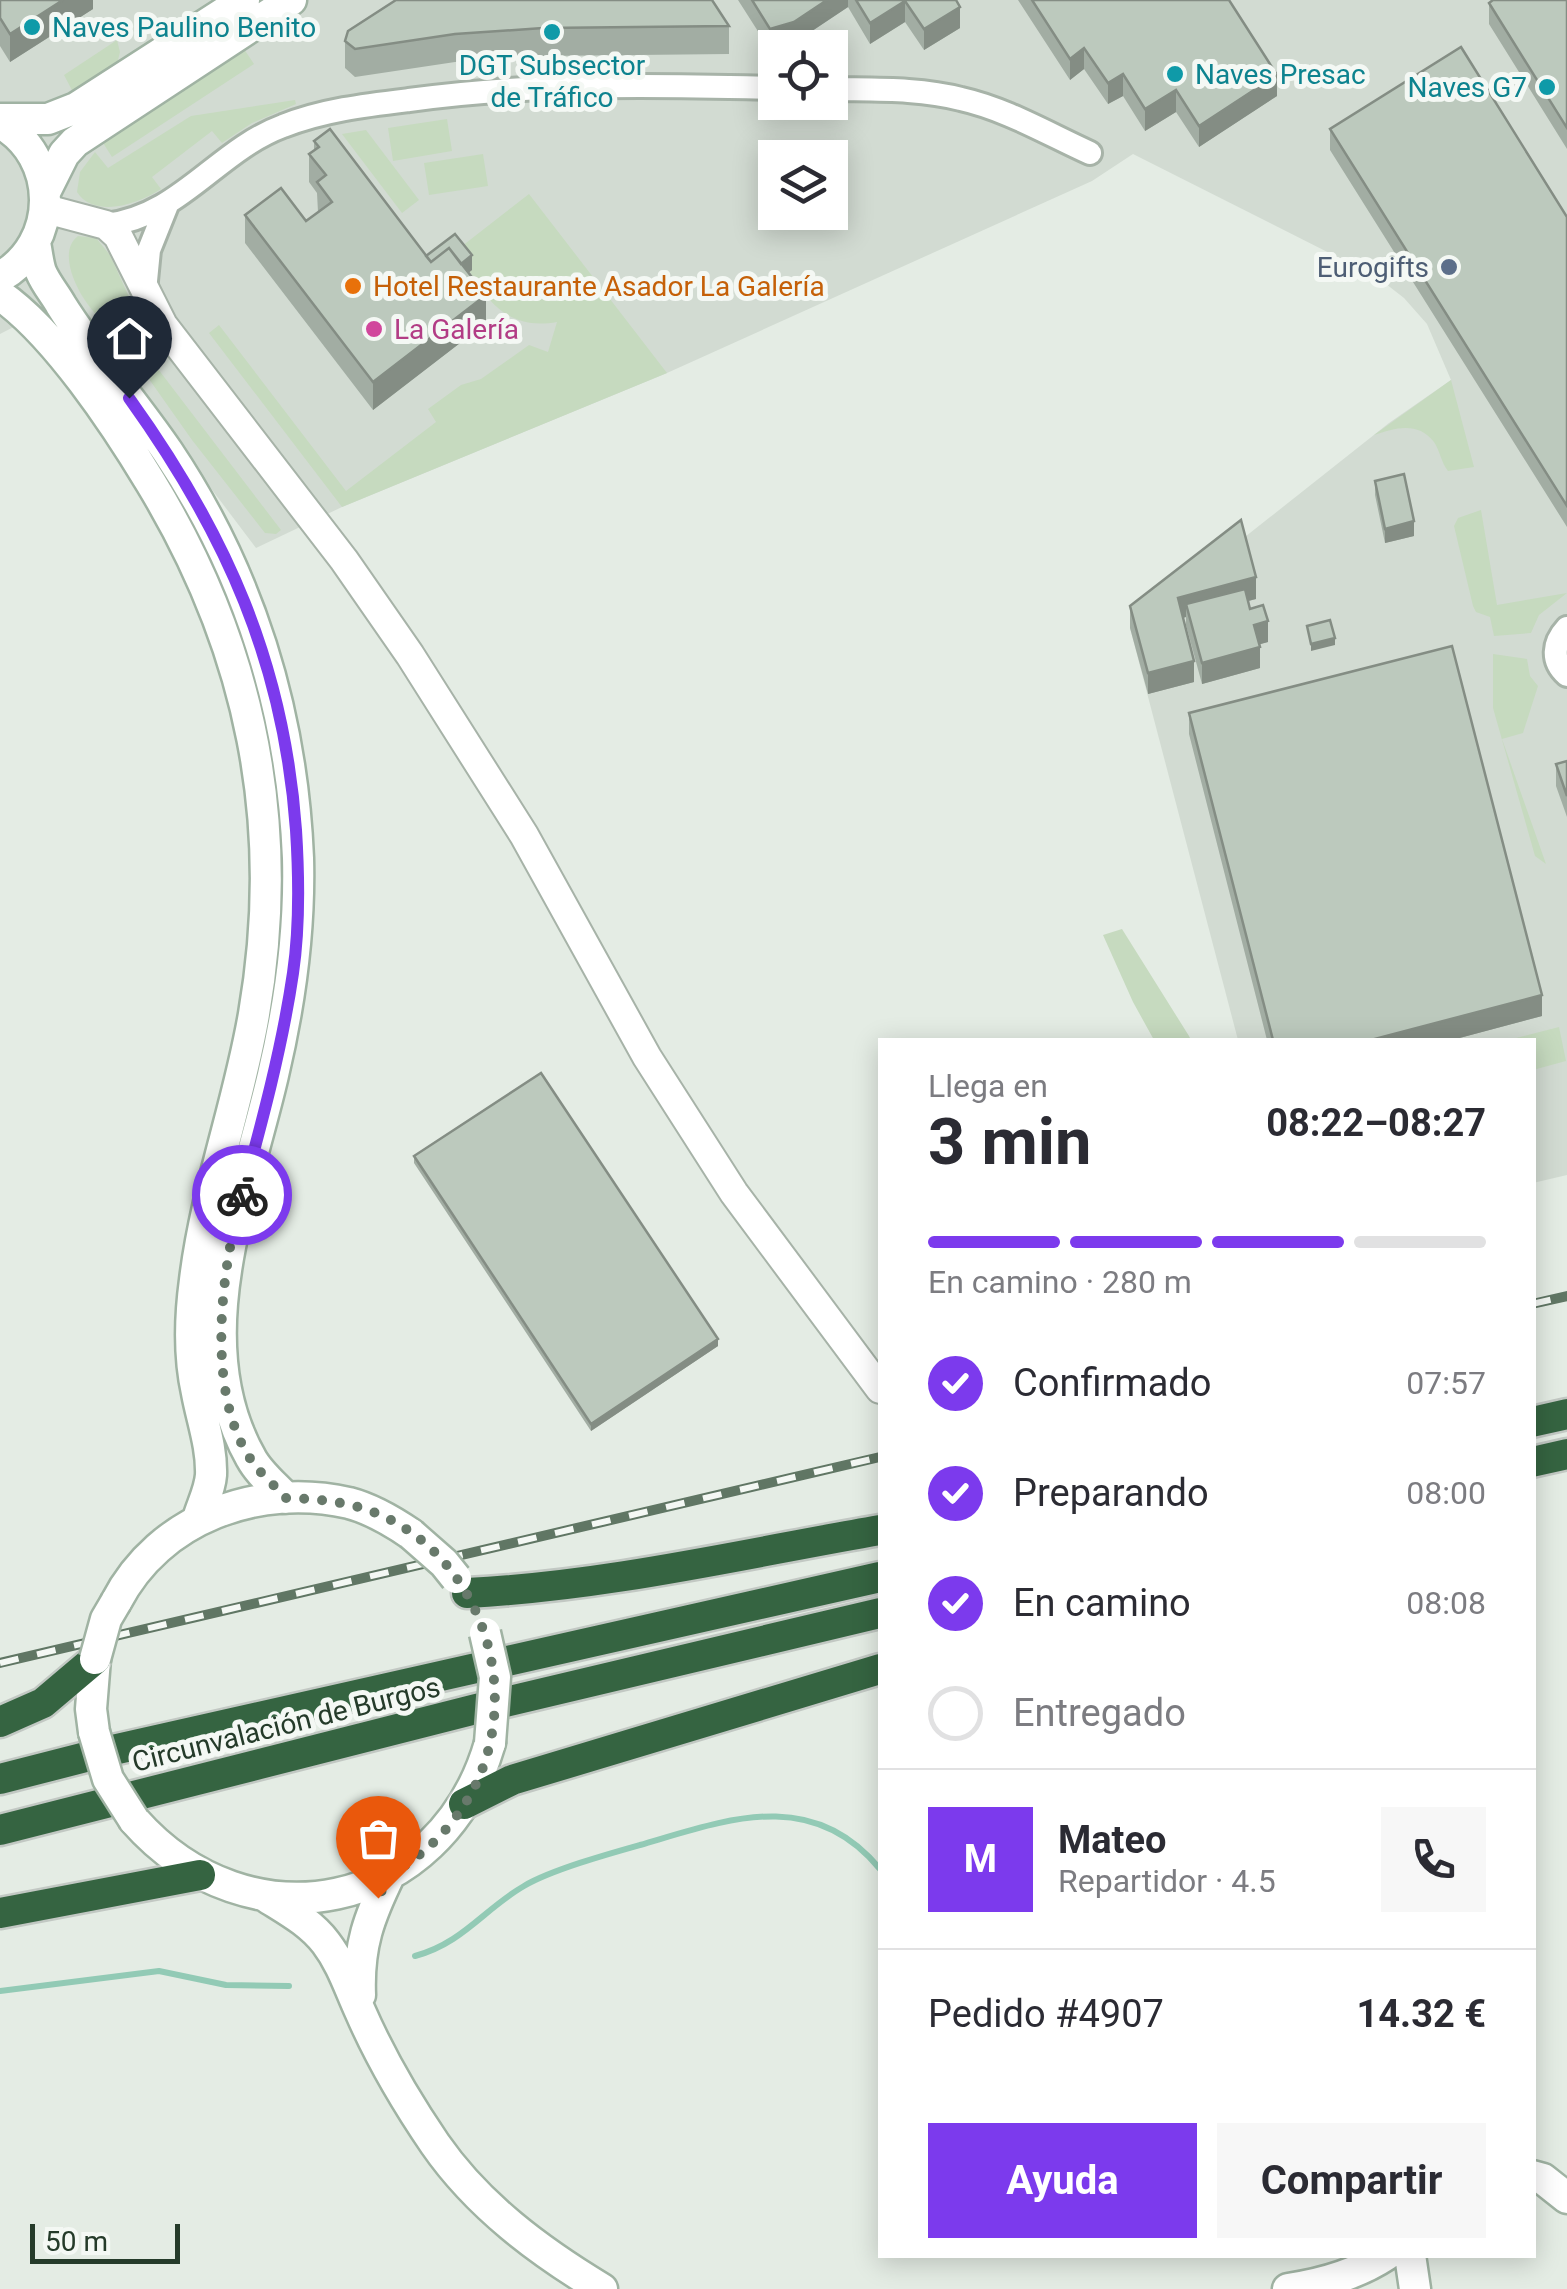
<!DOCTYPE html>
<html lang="es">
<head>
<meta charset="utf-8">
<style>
	:root { --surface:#fff; --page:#f7f7f7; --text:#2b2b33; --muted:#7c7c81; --line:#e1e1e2; --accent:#7c3aed }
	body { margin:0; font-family:Roboto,sans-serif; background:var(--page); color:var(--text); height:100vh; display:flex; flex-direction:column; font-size:38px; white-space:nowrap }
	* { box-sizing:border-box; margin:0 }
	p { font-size:32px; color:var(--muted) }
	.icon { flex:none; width:55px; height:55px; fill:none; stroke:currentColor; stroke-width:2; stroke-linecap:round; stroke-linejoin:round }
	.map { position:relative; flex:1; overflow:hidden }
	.details { position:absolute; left:878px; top:1038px; width:658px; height:1220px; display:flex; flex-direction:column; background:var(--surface); border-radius:0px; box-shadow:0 5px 25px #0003 }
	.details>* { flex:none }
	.controls { position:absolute; left:758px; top:30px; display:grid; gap:20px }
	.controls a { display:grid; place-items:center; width:90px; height:90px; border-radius:0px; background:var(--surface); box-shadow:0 5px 25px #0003; font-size:50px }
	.scale { position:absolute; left:30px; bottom:25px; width:150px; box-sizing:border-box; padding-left:10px; border:5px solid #253b2a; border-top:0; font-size:28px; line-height:35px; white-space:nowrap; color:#253b2a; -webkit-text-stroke:8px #f4f8f4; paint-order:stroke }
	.pin { position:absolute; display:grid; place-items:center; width:85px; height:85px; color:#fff; margin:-102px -42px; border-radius:50% 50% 50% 0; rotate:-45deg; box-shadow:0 0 10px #0007 }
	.pin .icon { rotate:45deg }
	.courier { position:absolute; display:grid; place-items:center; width:100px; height:100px; margin:-50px; border:8px solid #7c3aed; border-radius:50%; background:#fff; color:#222; box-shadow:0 2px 12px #0007 }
	.head em { font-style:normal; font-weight:700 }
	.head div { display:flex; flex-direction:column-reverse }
	.head { display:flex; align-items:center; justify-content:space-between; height:170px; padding:0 50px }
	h1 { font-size:65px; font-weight:700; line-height:75px }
	.bar { display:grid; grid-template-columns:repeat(4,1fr); gap:15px 10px; align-content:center; height:120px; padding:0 50px }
	.bar i { height:12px; border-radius:8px; background:var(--line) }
	.bar .active { background:var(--accent) }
	.bar p { grid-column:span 4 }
	.line { display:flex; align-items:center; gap:25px; padding:0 50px; border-top:2px solid var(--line) }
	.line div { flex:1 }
	.round { display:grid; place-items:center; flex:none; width:105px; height:105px; border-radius:0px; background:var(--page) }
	ol { padding:0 50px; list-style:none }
	li { display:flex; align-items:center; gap:30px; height:110px }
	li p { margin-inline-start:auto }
	li .icon { padding:10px; border-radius:50%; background:var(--accent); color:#fff; stroke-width:4 }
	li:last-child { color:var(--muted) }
	li i { width:55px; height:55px; border:5px solid var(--line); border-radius:50% }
	.action { display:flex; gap:20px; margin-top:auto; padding:20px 50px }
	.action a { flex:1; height:115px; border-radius:0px; background:var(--accent); color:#fff; font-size:40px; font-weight:700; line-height:115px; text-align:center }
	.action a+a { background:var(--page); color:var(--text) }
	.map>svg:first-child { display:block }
</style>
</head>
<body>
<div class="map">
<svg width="1567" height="2289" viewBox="0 0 1567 2289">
	<rect width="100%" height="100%" fill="#e4ece4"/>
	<!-- built -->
	<path fill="#d2dbd2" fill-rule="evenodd" d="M0,0H1567V1175L1533,1183L1532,1040H1238L1130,628L1389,423L1451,380L1427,324L1404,298L1377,277L1133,154L1092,181L667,373L342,507L256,548L68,299L0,334ZM775,48H830V102H775ZM775,158H830V212H775Z"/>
	<!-- green -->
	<path fill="#c6dabf" d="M117,40L120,52L117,64L74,94L64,75Z
		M242,46L254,64L112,157L100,138Z
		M295,100L296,104L252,123L222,143L212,131L152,177L161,189C139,204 94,219 77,192L80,172L95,152L108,168L191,116Z
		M447,119L452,151L393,161L388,128Z
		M366,130L419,200L402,213L342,134Z
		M483,154L488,186L429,195L424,163Z
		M529,194L667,373L342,507L209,333L219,325L346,491L436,422L428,409L461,385L481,379L529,345L548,352L557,322C501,332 482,292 457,250Z
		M78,236L96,238L110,255L135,310L127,315L132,324L140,320L153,338L142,348L281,530L276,534L265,533L192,440L113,328C90,318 51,256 78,236Z
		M1451,380L1474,467L1448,471C1441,462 1440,451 1434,442C1418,421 1395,428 1374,435Z
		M1481,510L1497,605L1567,593L1539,615L1531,633L1494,636L1490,617L1476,612L1473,606L1454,526L1458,518Z
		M1493,654L1527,659L1530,676L1538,686L1523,733L1502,739L1546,864L1535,856L1493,708Z
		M1122,929L1189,1036L1191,1040H1154L1133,1002L1103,935Z
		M1559,1027L1566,1061L1533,1070L1532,1040H1508Z"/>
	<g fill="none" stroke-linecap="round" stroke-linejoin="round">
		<!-- stream -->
		<path stroke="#92cab5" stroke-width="6" d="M415,1956C463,1943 484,1909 524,1886C551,1870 608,1854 640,1845C726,1820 812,1786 880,1869
			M0,1991L159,1971L226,1985L289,1986"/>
		<!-- minor casing -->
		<g stroke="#a7b3a8" stroke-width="28">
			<path id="minor" d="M830,89C873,90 919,88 961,99C1006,109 1048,134 1090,153
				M106,225C181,216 216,151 283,126C323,110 367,105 409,100C531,83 652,85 775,88
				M145,291L149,250L167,205
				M1567,628C1553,643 1551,661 1567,675"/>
		</g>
		<!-- tertiary casing -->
		<g stroke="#a7b3a8" stroke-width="32">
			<path id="tertiary" d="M46,209L106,225L118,236L163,325L344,560L410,655L524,835L647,1057L734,1193L880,1389"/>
		</g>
		<!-- secondary casing -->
		<g stroke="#a0b3a3" stroke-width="35">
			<path id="secondary" d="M0,119H48L76,108L244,0
				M0,123C60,156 60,244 0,277
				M46,190L64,154L75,142L291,0
				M35,243C37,252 38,264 41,272C46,284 55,294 61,305C93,356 134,402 168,452C249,573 292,712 298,858C300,932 290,1003 273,1075C245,1196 184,1340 251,1458C259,1473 274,1485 286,1498
				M0,295C55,333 116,425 151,483C251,648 287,823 254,1014C239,1103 206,1189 195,1280C190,1317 189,1357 197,1393C202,1420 212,1447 211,1475C210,1490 202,1505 198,1519
				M116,1602C159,1518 259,1482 349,1503C372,1509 392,1521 411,1534
				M94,1732L91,1709L95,1659
				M134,1820C249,1950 441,1912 490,1743
				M265,1896C287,1910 310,1922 326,1943C342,1964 349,1987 360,2011C380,2057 407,2103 435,2144C478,2206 539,2251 602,2289
				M360,1995C358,1946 369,1917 390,1874
				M1532,2176L1543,2179L1567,2198
				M1410,2255L1415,2289
				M1288,2289C1322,2284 1357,2274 1386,2255"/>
		</g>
		<!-- motorway casing -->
		<g stroke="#c2c8c3" stroke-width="35">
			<path id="motorway" d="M1532,1422L1567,1414
				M1532,1462L1567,1454
				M467,1593C607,1586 742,1554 880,1530
				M0,1722L43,1703L95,1659
				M0,1779L113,1750L880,1577
				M464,1804L512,1780L880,1669
				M0,1830L476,1709L880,1613
				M0,1913L200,1875"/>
		</g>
		<!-- minor -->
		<use href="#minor" stroke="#fff" stroke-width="22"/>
		<!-- tertiary -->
		<use href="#tertiary" stroke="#fff" stroke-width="28"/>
		<!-- secondary -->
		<use href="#secondary" stroke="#fff" stroke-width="30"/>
		<!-- motorway -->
		<use href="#motorway" stroke="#356441" stroke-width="30"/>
		<!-- rail casing -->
		<g stroke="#607664" stroke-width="10">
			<path id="rail" d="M1532,1304L1567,1296
				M0,1663L880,1457"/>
		</g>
		<!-- rail -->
		<use href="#rail" stroke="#f4f8f4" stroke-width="6" stroke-dasharray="19" stroke-linecap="butt"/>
		<!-- secondary-bridge casing -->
		<g stroke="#a0b3a3" stroke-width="35" stroke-linecap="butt">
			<path id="secondary-bridge" d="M411,1534L444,1563L456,1578
				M485,1633L495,1677L490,1743
				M95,1659L106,1619L116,1602
				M94,1732L108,1779L134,1820"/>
		</g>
		<!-- secondary-bridge -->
		<use href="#secondary-bridge" stroke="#fff" stroke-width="30"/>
	</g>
	<!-- wall -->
	<path fill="#a2ada3" d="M0,0H93V9L10,62L0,46Z
		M738,0H956L960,28L924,50L905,22L870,44L848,7L794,43L770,50Z
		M1018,0H1229L1277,96L1199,147L1176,112L1145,131L1123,96L1108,104L1084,69L1070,80Z
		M1567,0V149L1489,24V3Z
		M729,26V54L543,56L455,62L355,77L345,68V41L348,31Z
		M1330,129L1567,217V527L1330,150Z
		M314,141L426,256L472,270L468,273L486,323L373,410L245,243V215L306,221L318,212L317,193L309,182V154L314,150Z
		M1375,481L1414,536L1385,543L1375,495Z
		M1256,599L1248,601L1250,609L1268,642L1259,644L1260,668L1202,684L1186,625V617L1183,618L1194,682L1148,694L1130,628V606Z
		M1189,713L1542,1016L1452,1040H1267L1189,734Z
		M1567,761V817L1556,786V764Z
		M414,1156L718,1346L591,1431L414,1163Z"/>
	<!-- shaded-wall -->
	<path fill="#848d84" d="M63,0H93V9L10,62V34Z
		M827,0H848V7L794,43L770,50V29Z
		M905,1V22L870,44V23Z
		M960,7V28L924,50V29Z
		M1084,48V69L1070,80V59Z
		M1123,74V96L1108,104V83Z
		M1277,75V96L1199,147V126Z
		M1176,90V112L1145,131V109Z
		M472,255V270L455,283V269Z
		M486,295V323L373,410V382Z
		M1414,521V536L1385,543V529Z
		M1256,577V599L1189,616L1186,604V617L1178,619V598Z
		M1268,621V642L1254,646V625Z
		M1335,638V645L1311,651V644Z
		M1260,647V668L1202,684V663Z
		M1194,661V682L1148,694V673Z
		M1542,995V1016L1452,1040H1371Z
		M718,1339V1346L591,1431V1424Z"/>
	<!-- building -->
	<path fill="#bcc9bd" stroke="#848d84" stroke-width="2.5" d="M0,0H63L10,34L0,18Z
		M396,0H712L729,26L543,28L455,34L355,49L345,41L348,31Z
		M752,0H827L794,22L770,29Z
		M856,0H956L960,7L924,29L905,1L870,23Z
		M1032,0H1229L1277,75L1199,126L1176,90L1145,109L1123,74L1108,83L1084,48L1070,59Z
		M1493,0H1567V128L1489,3Z
		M1461,47L1567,217V506L1330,129Z
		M330,129L431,262L449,248L486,295L373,382L245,215L281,188L306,221L332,202L317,182L326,175L309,154L319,147L314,141Z
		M455,234L472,255L461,264L449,248L431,262L426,256Z
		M1404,474L1414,521L1385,529L1375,481Z
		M1241,520L1256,577L1178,598L1194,661L1148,673L1130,606Z
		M1245,589L1250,609L1263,605L1268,621L1254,625L1260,647L1202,663L1186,604Z
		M1330,620L1335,638L1311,644L1307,626Z
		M1452,646L1542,995L1371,1040H1273L1189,713Z
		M1567,761V796L1556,764Z
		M541,1073L718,1339L591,1424L414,1156Z"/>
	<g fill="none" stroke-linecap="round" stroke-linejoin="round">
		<!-- done -->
		<path stroke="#68796b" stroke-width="10" stroke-dasharray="0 18" d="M242,1195C221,1270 204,1397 254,1464C263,1476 276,1487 286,1498C320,1499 352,1502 383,1516C481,1562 522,1687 476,1784C463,1811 442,1837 419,1855C396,1873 392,1870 378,1898"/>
		<!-- route -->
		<path stroke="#7c3aed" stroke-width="12" d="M129,398C226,533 284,663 296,830C299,877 300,926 293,973C282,1048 262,1122 242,1195"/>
	</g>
	<!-- markers -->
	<g fill="#0f9aa8" stroke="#f4f8f4" stroke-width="4">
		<circle cx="32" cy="27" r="10"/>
		<circle cx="552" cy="32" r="10"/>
		<circle cx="1175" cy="74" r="10"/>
		<circle cx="1547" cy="87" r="10"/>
	</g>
	<circle fill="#5c6f8a" stroke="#f4f8f4" stroke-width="4" cx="1449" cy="267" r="10"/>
	<circle fill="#e8710a" stroke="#f4f8f4" stroke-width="4" cx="353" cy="286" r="10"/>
	<circle fill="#d1479c" stroke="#f4f8f4" stroke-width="4" cx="374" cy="329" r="10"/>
	<g text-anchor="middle" stroke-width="10" stroke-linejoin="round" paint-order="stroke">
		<!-- culture labels -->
		<g font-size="28" fill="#0d838f" stroke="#f4f8f4" text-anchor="start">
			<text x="52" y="37">Naves Paulino Benito</text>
			<text x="552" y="75" text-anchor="middle">DGT Subsector<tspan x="552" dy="32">de Tráfico</tspan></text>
			<text x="1195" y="84">Naves Presac</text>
			<text x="1527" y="97" text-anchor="end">Naves G7</text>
		</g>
		<!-- service labels -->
		<g font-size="28" fill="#4e5e75" stroke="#f4f8f4" text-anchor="end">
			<text x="1429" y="277">Eurogifts</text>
		</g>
		<!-- food labels -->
		<g font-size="28" fill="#c56008" stroke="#f4f8f4" text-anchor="start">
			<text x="373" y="296">Hotel Restaurante Asador La Galería</text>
		</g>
		<!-- hotel labels -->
		<g font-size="28" fill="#b23c85" stroke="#f4f8f4" text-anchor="start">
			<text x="394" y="339">La Galería</text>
		</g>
		<!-- street labels -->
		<g font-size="28" fill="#253b2a" stroke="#f4f8f4">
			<text transform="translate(286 1724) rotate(-14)" y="10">Circunvalación de Burgos</text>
		</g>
	</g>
</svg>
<div class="controls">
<a><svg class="icon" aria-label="locate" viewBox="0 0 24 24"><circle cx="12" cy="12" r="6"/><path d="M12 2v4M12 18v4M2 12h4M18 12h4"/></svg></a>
<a><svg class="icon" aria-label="layers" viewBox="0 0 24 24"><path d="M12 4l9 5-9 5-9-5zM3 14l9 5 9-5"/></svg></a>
</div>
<div class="scale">50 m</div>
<div class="pin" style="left:378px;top:1898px;background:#ea580c"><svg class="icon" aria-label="bag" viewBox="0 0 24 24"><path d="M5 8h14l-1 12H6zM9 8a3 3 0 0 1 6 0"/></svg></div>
<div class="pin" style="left:129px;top:398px;background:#1f2937"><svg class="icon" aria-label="home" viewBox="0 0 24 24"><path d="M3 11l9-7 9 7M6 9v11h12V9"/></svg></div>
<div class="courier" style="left:242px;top:1195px"><svg class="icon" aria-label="bike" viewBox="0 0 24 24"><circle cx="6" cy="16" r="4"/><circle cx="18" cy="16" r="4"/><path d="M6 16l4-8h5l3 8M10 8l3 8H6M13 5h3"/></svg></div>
<section class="details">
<div class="head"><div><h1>3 min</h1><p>Llega en</p></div><em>08:22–08:27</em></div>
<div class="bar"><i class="active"></i><i class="active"></i><i class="active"></i><i></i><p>En camino · 280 m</p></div>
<ol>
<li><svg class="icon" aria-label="check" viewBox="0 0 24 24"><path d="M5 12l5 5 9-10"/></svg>Confirmado<p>07:57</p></li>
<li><svg class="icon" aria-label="check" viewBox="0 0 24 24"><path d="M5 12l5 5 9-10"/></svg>Preparando<p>08:00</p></li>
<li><svg class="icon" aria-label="check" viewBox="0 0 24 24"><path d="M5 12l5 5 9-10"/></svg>En camino<p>08:08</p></li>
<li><i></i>Entregado</li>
</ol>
<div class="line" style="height:180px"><b class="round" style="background:var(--accent);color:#fff">M</b><div><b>Mateo</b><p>Repartidor · 4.5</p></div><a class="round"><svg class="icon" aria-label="phone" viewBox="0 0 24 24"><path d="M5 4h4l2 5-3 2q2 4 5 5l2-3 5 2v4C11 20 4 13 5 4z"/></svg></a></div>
<div class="line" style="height:130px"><div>Pedido #4907</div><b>14.32 €</b></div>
<div class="action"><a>Ayuda</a><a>Compartir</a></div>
</section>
</div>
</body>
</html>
